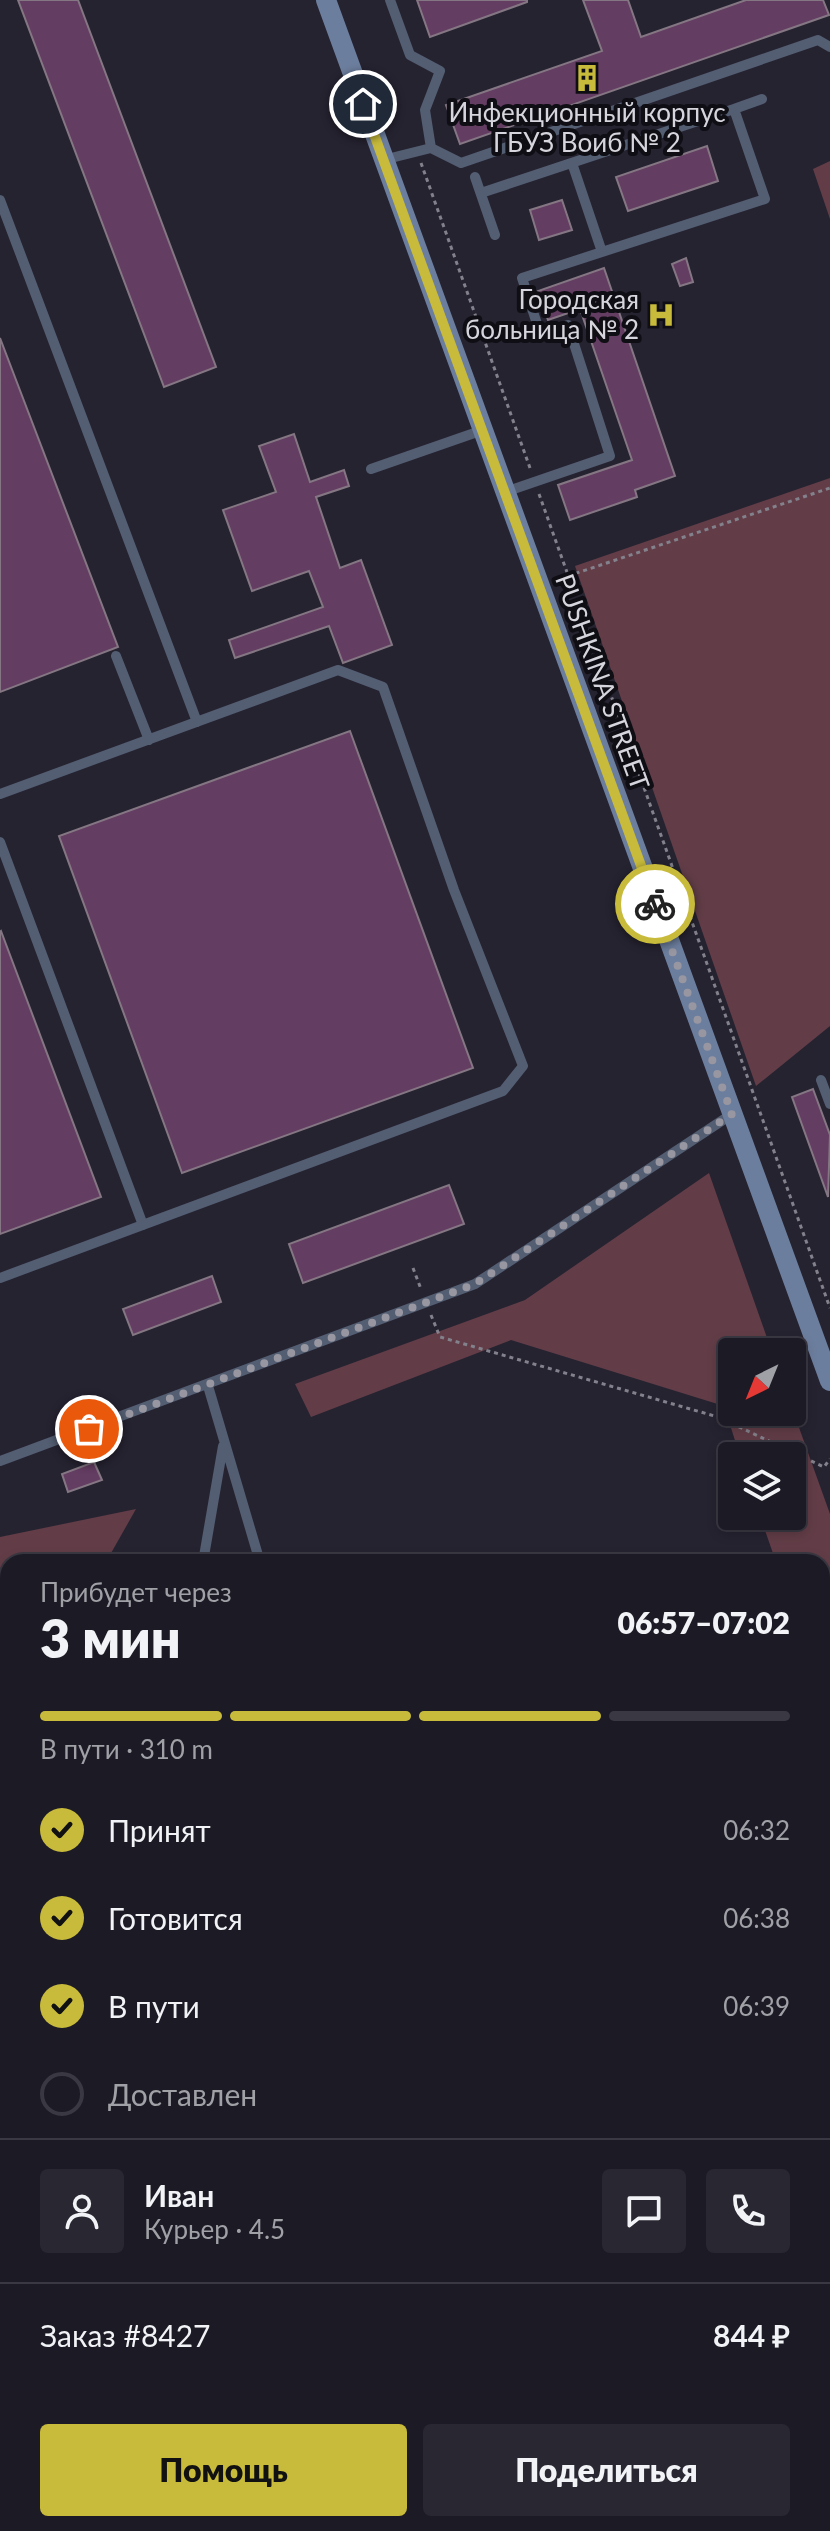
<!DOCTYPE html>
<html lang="ru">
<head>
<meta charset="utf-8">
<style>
	:root { --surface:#1c1a25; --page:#292732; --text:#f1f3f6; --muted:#a0a1a7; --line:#3a3842; --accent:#c8bb3b }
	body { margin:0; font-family:Lato,sans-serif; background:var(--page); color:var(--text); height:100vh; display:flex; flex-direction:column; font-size:30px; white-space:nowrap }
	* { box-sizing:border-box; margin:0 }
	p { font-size:26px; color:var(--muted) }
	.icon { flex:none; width:44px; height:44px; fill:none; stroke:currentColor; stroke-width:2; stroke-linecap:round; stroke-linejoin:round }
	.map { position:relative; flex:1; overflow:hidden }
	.details { position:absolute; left:0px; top:1554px; width:830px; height:978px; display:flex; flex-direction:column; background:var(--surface); border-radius:24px 24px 0 0; box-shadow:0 4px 12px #0003,0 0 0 2px var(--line) }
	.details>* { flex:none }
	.needle { width:52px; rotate:223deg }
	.tools { position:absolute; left:718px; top:1338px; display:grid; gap:16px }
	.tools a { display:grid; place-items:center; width:88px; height:88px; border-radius:8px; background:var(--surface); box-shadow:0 4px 12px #0003,0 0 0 2px var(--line); font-size:40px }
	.pin { position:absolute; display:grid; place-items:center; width:68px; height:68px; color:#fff; margin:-34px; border:4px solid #fff; border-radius:50%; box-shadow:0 2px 8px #0007 }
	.courier { position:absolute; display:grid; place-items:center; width:80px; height:80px; margin:-40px; border:6px solid #c8bb3b; border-radius:50%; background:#fff; color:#222; box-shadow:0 2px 10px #0007 }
	.summary em { font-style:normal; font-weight:800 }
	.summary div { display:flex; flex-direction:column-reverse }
	.summary { display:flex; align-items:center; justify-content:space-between; height:136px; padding:0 40px }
	h1 { font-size:52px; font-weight:800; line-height:60px }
	.bar { display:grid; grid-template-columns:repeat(4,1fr); gap:12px 8px; align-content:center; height:96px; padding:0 40px }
	.bar i { height:10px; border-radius:6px; background:var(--line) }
	.bar .current { background:var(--accent) }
	.bar p { grid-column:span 4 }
	.line { display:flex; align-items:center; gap:20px; padding:0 40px; border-top:2px solid var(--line) }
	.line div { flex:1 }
	.round { display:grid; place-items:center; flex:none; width:84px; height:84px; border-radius:8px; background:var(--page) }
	ol { padding:0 40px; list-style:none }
	li { display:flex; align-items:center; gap:24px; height:88px }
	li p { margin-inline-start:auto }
	li .icon { padding:8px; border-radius:50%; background:var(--accent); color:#111; stroke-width:4 }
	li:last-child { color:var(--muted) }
	li i { width:44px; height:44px; border:4px solid var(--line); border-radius:50% }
	.primary-button { display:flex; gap:16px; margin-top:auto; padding:16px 40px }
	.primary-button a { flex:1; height:92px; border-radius:8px; background:var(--accent); color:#111; font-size:32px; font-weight:800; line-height:92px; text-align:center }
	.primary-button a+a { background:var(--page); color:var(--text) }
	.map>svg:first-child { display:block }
</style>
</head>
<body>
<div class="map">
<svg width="830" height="2531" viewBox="0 0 830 2531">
	<rect width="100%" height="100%" fill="#262331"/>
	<!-- green -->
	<path fill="#623d47" d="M830,161V219L813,169Z
		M830,478V1026L756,1086L575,566Z
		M709,1173L772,1352H732V1412H792V1408L830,1514V1726L822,1702V1562H776L760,1516H792V1456H740L724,1406L511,1340L311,1417L295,1384L525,1300Z
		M136,1509L106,1562H8V1677L0,1686V1537Z
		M830,1871V2145L822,2156V1874Z
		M8,2299V2387L0,2390V2302Z"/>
	<!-- building -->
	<path fill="#643d62" stroke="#847783" stroke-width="2" d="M18,0H78L216,367L164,387Z
		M417,0H527V2L430,37Z
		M583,0H628L641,37L746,0H823L829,15L460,144L446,105L602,51Z
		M707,146L718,181L628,211L616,177Z
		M562,200L572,230L539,240L530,210Z
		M686,258L693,282L680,286L672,264Z
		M604,268L675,476L635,490L637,497L570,520L558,485L632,460L580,309L548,320L538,291Z
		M0,338L118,647L0,692Z
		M294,434L310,482L344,470L349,486L316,497L340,568L361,560L392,645L343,663L329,626L235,658L229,640L323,607L309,571L252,591L223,510L276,492L259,446Z
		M350,731L473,1068L182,1173L59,836Z
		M1,931L101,1197L0,1234V932Z
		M813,1089L830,1135L828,1197L792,1097Z
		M449,1185L464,1224L303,1283L289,1244Z
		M212,1276L221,1302L133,1335L123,1309Z
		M94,1462L102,1480L68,1492L62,1474Z"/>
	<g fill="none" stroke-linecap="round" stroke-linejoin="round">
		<!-- path -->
		<path stroke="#83828c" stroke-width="3" stroke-dasharray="4 4" stroke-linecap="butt" d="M421,163L530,468
			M539,494L830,1308
			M568,576L830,488
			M413,1268L421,1289
			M431,1315L440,1337L718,1417L824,1467L830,1459"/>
		<!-- lane -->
		<path stroke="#535e72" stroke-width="10" d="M390,0L410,55L440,71L425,110L431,148
			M734,109L762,99
			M383,160L431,148L461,163L818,40L830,47
			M572,163L602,252
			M475,177L495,235
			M481,193L734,109L765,199L522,278L540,333L568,325L610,456L505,492
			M0,200L197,722
			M371,469L483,430
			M116,656L149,740
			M0,794L338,670L383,687L454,890L523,1066L503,1091L0,1278
			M0,842L143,1225
			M821,1080L830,1104
			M208,1386L260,1562
			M0,1461L475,1284L732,1114
			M203,1562L223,1446
			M0,1846L8,1836
			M0,2063L8,2080
			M0,2094L8,2086
			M154,2524L157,2531"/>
		<!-- secondary -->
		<path stroke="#6c7e9d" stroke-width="20" d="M326,0L830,1381
			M822,2216L830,2210
			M0,2471L8,2469"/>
		<!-- tram -->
		<path stroke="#94929c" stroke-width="2" d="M822,2184L830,2181
			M0,2425L8,2423"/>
	</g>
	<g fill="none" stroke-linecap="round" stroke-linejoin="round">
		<!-- done -->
		<path stroke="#9897a1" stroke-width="8" stroke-dasharray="0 14.4" d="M89,1429L475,1284L732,1114L655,904"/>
		<!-- route -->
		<path stroke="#c8bb3b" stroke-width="10" d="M363,104L655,904"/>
	</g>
	<!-- icons -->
	<defs>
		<g id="building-bare" transform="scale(2.16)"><path d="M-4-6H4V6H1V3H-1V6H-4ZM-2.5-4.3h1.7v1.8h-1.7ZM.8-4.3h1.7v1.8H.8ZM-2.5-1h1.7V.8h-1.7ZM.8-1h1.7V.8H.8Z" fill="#c8bb3b" stroke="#0f0e14" stroke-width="2.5" paint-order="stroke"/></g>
		<g id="hospital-bare" transform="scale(2.16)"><path d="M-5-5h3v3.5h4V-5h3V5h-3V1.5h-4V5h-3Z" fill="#c8bb3b" stroke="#0f0e14" stroke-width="2.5" paint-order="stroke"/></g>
	</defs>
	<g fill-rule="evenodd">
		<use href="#building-bare" x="587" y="78"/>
		<use href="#hospital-bare" x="661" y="315"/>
	</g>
	<g text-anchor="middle" stroke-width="8" stroke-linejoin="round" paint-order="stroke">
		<!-- poi labels -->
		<g font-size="26" fill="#d6d5dd" stroke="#0f0e14">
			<text x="587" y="122">Инфекционный корпус<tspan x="587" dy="30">ГБУЗ Воиб № 2</tspan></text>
			<text x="639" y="309" text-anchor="end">Городская<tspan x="639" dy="30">больница № 2</tspan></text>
		</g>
		<!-- street labels -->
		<g font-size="26" fill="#d6d5dd" stroke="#0f0e14">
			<text transform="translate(602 682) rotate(70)" y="9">PUSHKINA STREET</text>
		</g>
	</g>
</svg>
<div class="tools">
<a><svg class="needle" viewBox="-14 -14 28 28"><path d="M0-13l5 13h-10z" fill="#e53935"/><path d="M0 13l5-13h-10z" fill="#a0a1a7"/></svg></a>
<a><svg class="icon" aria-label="layers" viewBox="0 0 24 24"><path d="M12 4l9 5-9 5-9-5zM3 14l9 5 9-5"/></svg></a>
</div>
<div class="pin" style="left:89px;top:1429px;background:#ea580c"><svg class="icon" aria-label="bag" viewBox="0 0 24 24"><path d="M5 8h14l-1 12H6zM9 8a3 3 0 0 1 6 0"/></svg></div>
<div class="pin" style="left:363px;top:104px;background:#1f2937"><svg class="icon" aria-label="home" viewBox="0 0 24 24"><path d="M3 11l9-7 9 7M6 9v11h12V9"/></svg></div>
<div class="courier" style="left:655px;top:904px"><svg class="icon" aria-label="bike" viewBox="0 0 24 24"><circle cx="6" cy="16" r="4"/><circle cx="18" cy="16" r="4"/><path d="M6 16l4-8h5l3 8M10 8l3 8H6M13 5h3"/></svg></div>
<section class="details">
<div class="summary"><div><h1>3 мин</h1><p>Прибудет через</p></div><em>06:57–07:02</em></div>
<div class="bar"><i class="current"></i><i class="current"></i><i class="current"></i><i></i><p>В пути · 310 m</p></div>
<ol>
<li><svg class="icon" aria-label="check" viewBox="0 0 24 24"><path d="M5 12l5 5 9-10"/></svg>Принят<p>06:32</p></li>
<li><svg class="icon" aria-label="check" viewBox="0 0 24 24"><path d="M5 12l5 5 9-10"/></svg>Готовится<p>06:38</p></li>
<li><svg class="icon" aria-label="check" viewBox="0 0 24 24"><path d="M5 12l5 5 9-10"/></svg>В пути<p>06:39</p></li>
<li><i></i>Доставлен</li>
</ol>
<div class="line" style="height:144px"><a class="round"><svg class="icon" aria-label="person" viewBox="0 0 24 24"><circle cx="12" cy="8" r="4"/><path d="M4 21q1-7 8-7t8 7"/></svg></a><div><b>Иван</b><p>Курьер · 4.5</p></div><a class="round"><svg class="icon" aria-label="chat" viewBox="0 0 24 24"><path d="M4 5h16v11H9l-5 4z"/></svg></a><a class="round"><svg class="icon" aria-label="phone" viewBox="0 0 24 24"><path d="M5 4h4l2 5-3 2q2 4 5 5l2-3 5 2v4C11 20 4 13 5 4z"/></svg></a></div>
<div class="line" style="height:104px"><div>Заказ #8427</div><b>844 ₽</b></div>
<div class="primary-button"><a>Помощь</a><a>Поделиться</a></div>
</section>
</div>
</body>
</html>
